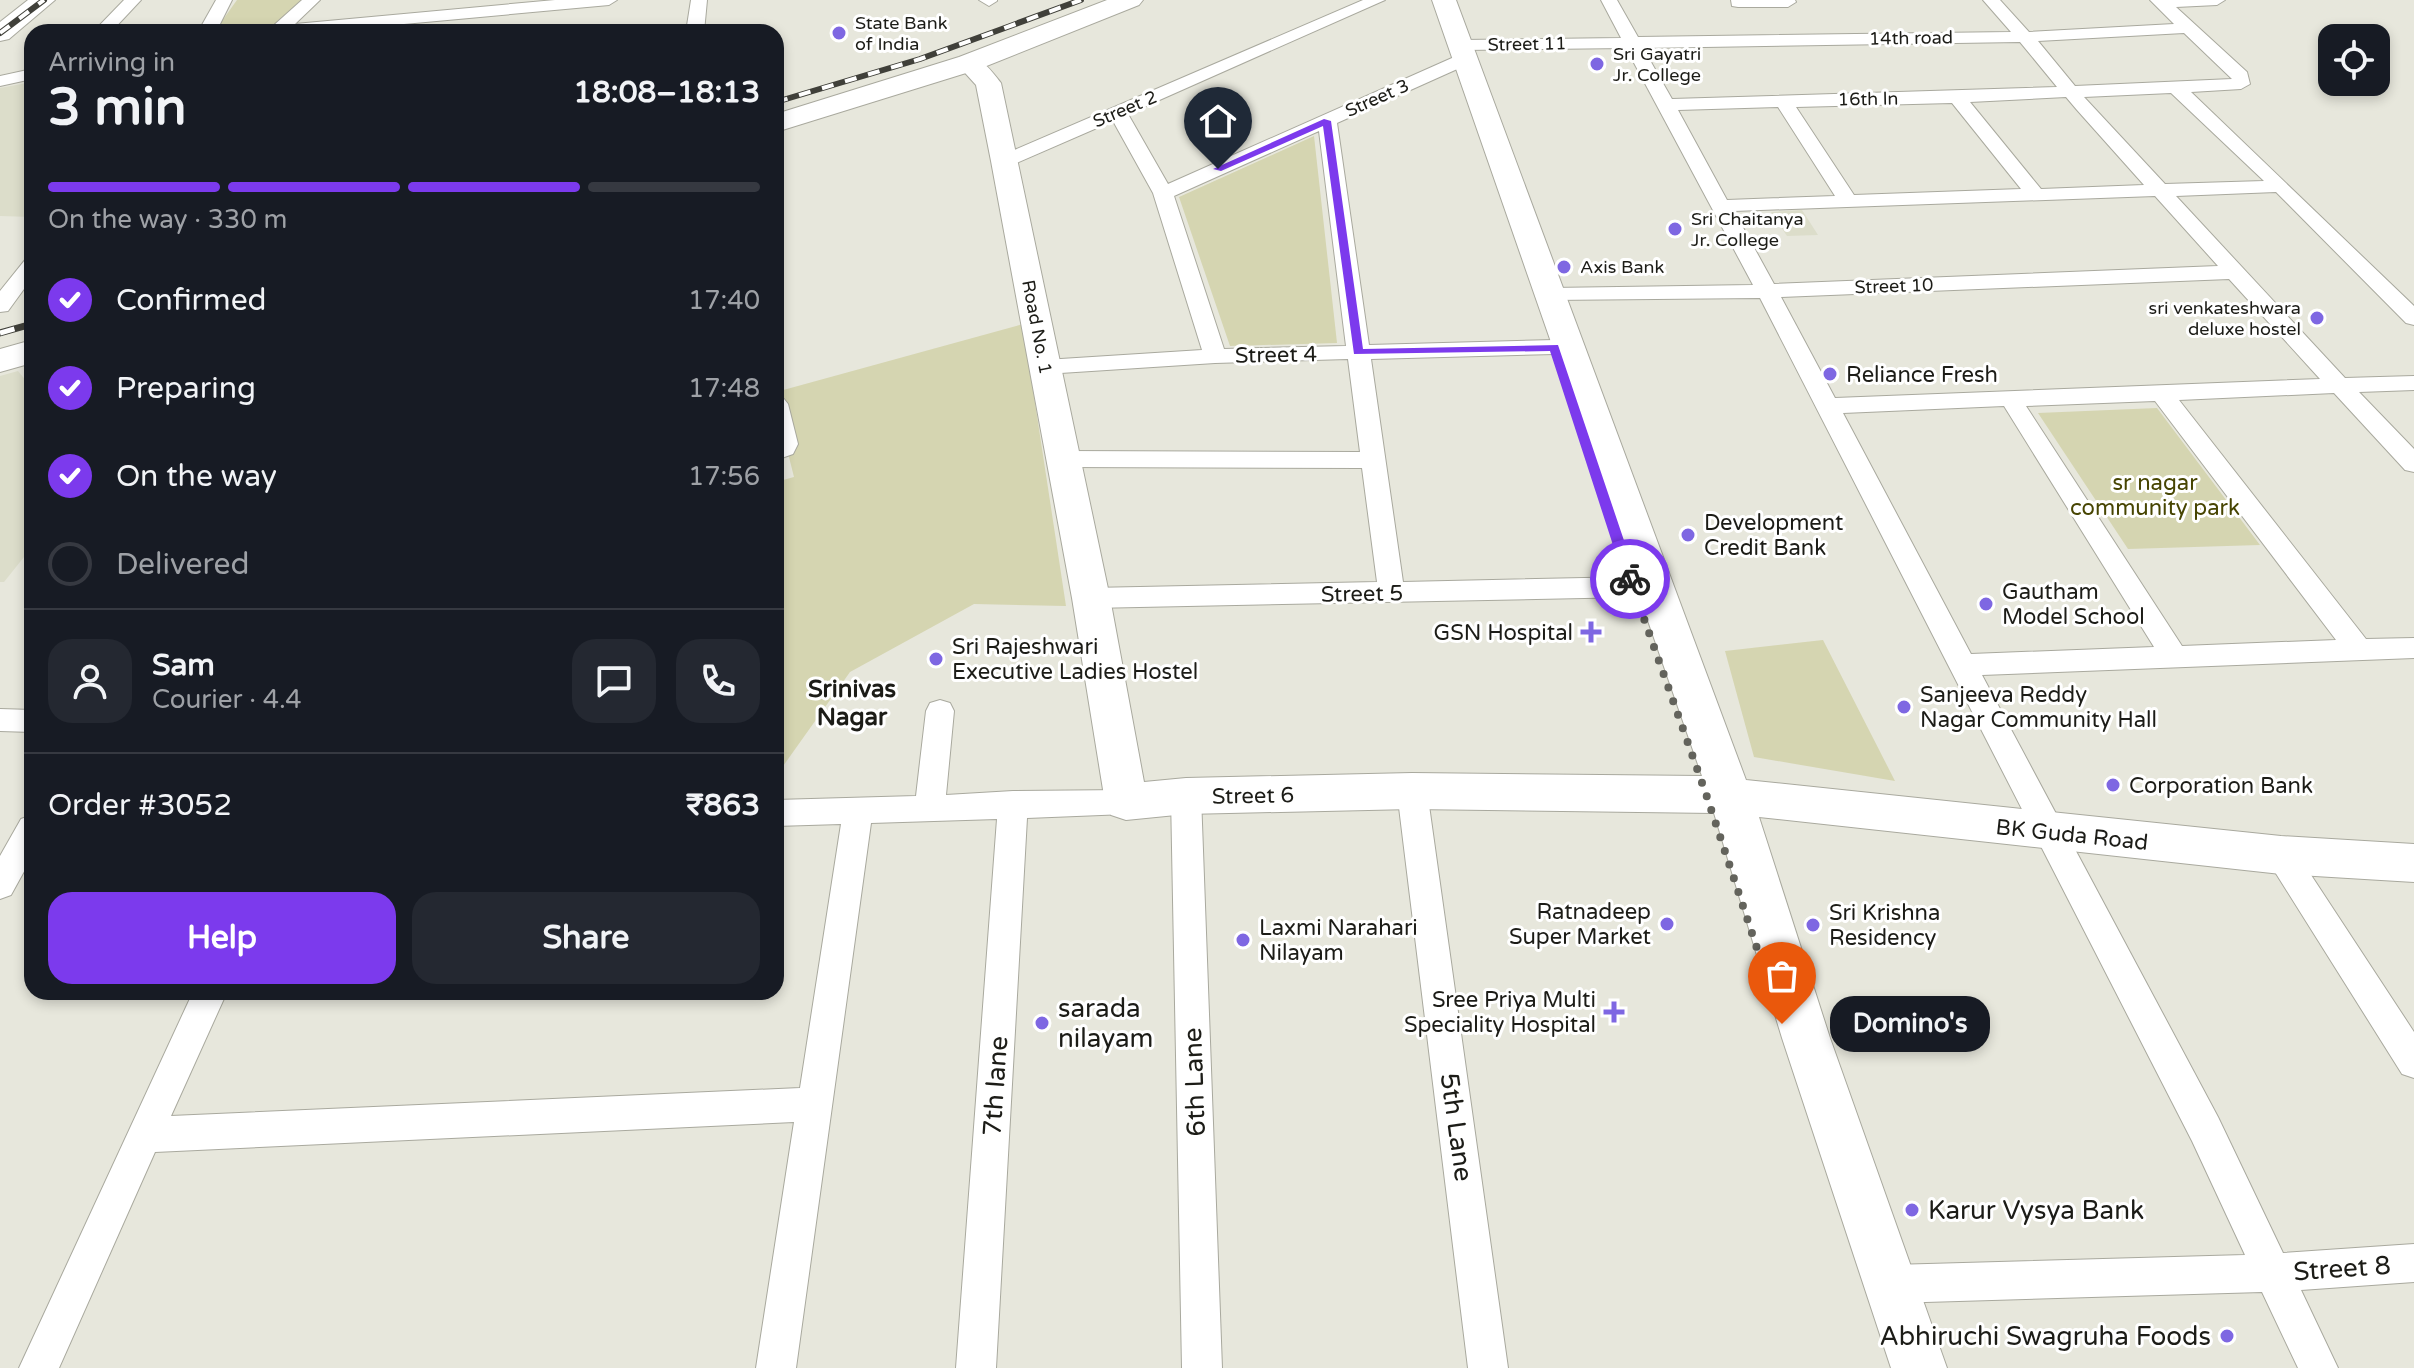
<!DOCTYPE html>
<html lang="en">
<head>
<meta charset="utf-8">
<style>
	:root { --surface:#171b24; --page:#242831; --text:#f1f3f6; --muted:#9ea1a6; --line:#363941; --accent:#7c3aed }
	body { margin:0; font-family:"Varela Round",sans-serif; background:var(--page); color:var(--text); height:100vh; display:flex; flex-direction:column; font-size:30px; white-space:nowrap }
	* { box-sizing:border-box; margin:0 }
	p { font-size:26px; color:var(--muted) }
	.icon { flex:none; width:44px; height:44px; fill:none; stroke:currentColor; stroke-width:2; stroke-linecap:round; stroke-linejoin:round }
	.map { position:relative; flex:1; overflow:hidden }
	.drawer { position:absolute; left:24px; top:24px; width:760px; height:976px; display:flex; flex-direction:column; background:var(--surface); border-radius:24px; box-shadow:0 4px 12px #0003 }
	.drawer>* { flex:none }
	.buttons { position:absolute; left:2318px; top:24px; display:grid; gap:16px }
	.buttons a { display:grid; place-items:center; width:72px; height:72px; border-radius:16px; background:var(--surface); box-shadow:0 4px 12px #0003; font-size:40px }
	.pin { position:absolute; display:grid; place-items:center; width:68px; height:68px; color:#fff; margin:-82px -34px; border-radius:50% 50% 50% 0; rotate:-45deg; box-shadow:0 0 8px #0007 }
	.pin .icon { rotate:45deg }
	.courier { position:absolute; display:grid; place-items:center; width:80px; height:80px; margin:-40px; border:6px solid #7c3aed; border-radius:50%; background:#fff; color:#222; box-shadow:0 2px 10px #0007 }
	.bubble { position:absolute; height:56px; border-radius:24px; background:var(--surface); box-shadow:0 4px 12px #0003; font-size:26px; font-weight:700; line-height:56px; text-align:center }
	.summary em { font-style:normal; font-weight:700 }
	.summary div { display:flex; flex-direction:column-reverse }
	.summary { display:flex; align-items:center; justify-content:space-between; height:136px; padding:0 24px }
	h1 { font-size:52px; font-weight:700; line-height:60px }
	.bar { display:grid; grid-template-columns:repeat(4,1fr); gap:12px 8px; align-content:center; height:96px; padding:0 24px }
	.bar i { height:10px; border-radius:6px; background:var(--line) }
	.bar .selected { background:var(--accent) }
	.bar p { grid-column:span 4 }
	.line { display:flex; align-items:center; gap:20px; padding:0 24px; border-top:2px solid var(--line) }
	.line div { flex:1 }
	.round { display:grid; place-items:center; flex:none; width:84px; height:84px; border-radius:24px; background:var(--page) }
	ol { padding:0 24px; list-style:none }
	li { display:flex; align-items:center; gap:24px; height:88px }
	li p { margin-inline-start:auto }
	li .icon { padding:8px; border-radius:50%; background:var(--accent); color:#fff; stroke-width:4 }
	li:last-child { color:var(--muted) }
	li i { width:44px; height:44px; border:4px solid var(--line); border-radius:50% }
	.cta { display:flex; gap:16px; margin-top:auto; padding:16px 24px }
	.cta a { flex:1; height:92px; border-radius:24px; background:var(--accent); color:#fff; font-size:32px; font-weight:700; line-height:92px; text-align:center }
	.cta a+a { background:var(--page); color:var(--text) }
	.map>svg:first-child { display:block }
</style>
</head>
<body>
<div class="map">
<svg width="2414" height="1368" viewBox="0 0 2414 1368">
	<rect width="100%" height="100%" fill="#e7e7dc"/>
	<!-- built -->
	<path fill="#dcddca" d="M32,82V217L0,216V88Z
		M1802,210L1818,235L1787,236L1771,212Z
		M18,371L32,388V547L4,582H0V376Z"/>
	<!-- green -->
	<path fill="#d5d5b1" d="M237,0H308L281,24L214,32Z
		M1314,136L1337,343L1230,346L1179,197Z
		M1023,324L1066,606L974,604L850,672L776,776V482L794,477L776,405V392Z
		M2157,408L2260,545L2128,549L2038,413Z
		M1823,640L1895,781L1754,757L1725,651Z"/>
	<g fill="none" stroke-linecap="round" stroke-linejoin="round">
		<!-- street casing -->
		<g stroke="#a9a99e" stroke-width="2">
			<path id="street" d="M124,0H141L111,32H93Z
				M216,0H232L216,32H198Z
				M302,0H320L295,24L555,0H617L609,5L317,32H253L256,28L273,26Z
				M691,0H707L704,32H686Z
				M979,0H997V1L989,6Z
				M1363,0H1385L1128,114L1168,184L1452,58H1464L1467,62L1464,66L1337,123L1369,345L1555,340L1563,342L1566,347L1563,352L1555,354L1371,359L1403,582L1633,577L1642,580L1646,587L1642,594L1633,597L1091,608L1082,605L1078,598L1082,591L1091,588L1377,582L1362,468L1063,467L1054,465L1051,459L1054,453L1063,451L1360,452L1348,359L1215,363L1045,374L1037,372L1034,367L1037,362L1045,360L1202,350L1153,193L1113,121L1012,165L1005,167L995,161L998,157ZM1319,131L1346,346L1224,349L1174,196Z
				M1601,0H1617L1638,37L2011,32L1983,0H2000L2029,32L2174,24L2150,0H2225L2217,5L2176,7L2247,72L2250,84L2241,89L2191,92L2414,306V325L2406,323L2276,192L2176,196L2345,378L2414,376V390L2359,392L2414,449V472L2405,470L2334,393L2179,400L2366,639L2414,638V658L1982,675L2218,1117L2283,1253L2414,1244V1282L2301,1290L2338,1368H2298L2262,1292L1892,1303L1879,1297L1873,1284L1879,1271L1892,1265L2245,1255L2192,1141L1760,298L1551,300L1540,294L1551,288L1753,285L1626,48L1462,50L1453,45L1462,40L1621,38ZM2184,33L2232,79L2075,86L2038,41ZM2020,42L2057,87L1672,99L1643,48ZM2171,93L2264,181L2165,184L2084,97ZM2066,97L2077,110L2144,185L2041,189L1970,102ZM1952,103L2021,189L1854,195L1796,107ZM1778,107L1835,196L1727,200L1678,110ZM2155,196L2218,266L1774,284L1734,211ZM2229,279L2320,379L1835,398L1781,297ZM2155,401L2336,640L2182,646L2026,406ZM2004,406L2154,647L1971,654L1843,413Z
				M1731,0H1795L1796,2L1788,7H1738L1732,6Z
				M32,69V79L0,86V76Z
				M32,258V278L8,311L0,312V291L25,260Z
				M776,396L784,399L788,404L798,444L793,454L776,460Z
				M940,700L950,703L954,711L946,795L1013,791L1126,790L1137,793L1141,802L1137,811L1126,814L1027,818L996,1368H956L997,819L871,823L796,1368H756L794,1122L155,1152L59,1368H19L193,992H227L171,1116L800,1088L841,824L776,826V800L916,796L926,711L930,703Z
				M0,709L32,710V732L0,731Z
				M1412,779L1423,782L1427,791L1508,1368H1468L1397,791L1401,782Z
				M1186,784L1197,787L1201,796L1222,1368H1182L1171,796L1175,787Z
				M32,815V857L11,895L0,899V856L21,819Z
				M2281,842L2292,846L2414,1032V1078L2402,1074L2270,864L2266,855L2270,846Z"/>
		</g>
		<!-- secondary casing -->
		<g stroke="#a9a99e" stroke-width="2">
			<path id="secondary" d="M28,0H55L9,39L0,41V22Z
				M1432,0H1456L1746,780L2281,836L2414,844V882L2281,874L1759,817L1830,1038L1947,1368H1891L1782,1038L1714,813L1412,809L1186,814L1126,820L1111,815L1105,802L1072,598L991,161L976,85L956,63L960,58C979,53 990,69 1001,83L1110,598L1144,782L1186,778L1412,773L1702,776Z"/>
		</g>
		<!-- highway casing -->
		<g stroke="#a9a99e" stroke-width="2">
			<path id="highway" d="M1107,0H1143L1139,5L979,69L776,132V114L959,57Z
				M32,340V363L0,372V349Z"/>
		</g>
		<!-- street -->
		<use href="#street" fill="#fff" fill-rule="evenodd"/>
		<!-- secondary -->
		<use href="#secondary" fill="#fff" fill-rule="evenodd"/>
		<!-- highway -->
		<use href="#highway" fill="#fff" fill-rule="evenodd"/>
		<!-- rail-far1 casing -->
		<g stroke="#40403a" stroke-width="6">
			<path id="rail-far1" d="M0,33L44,0
				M776,102L920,59L1081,0"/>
		</g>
		<!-- rail casing -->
		<g stroke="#40403a" stroke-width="7">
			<path id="rail" d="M0,333L32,324"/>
		</g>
		<!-- rail-far1 -->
		<use href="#rail-far1" stroke="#fff" stroke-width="4" stroke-dasharray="12" stroke-linecap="butt"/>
		<!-- rail -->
		<use href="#rail" stroke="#fff" stroke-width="5" stroke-dasharray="15" stroke-linecap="butt"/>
	</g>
	<!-- route -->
	<path fill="#7c3aed" d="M1324,119L1331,121L1363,349L1558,345L1637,579L1635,582H1626L1624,579L1550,351L1354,354L1323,126L1221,171L1213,169Z"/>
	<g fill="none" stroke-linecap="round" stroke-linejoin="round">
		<!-- done -->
		<path stroke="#63635c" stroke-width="8" stroke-dasharray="0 14.4" d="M1630,579L1706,794L1782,1024"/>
	</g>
	<!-- markers -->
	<g fill="#7e67e2" stroke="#fff" stroke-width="3">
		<circle cx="839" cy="33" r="8"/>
		<circle cx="1597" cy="64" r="8"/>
		<circle cx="1675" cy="229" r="8"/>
		<circle cx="1564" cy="267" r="8"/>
		<circle cx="2317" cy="318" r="8"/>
		<circle cx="1830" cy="374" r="8"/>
		<circle cx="1688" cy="535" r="8"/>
		<circle cx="1986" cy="604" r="8"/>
		<path d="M1587 620h8v8h8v8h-8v8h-8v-8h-8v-8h8z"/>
		<circle cx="936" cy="659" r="8"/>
		<circle cx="1904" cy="707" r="8"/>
		<circle cx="2113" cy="785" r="8"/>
		<circle cx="1667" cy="924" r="8"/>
		<circle cx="1813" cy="925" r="8"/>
		<circle cx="1243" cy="940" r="8"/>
		<path d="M1610 1000h8v8h8v8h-8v8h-8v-8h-8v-8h8z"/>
		<circle cx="1042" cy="1023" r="8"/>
		<circle cx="1912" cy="1210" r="8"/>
		<circle cx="2227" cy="1336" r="8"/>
	</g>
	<g text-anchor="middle" stroke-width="6" stroke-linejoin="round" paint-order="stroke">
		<!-- far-poi labels -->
		<g font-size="18" fill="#1c1c17" stroke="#fff" text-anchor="start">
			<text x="855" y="29">State Bank<tspan x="855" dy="21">of India</tspan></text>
			<text x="1613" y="60">Sri Gayatri<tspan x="1613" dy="21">Jr. College</tspan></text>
			<text x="1691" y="225">Sri Chaitanya<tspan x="1691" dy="21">Jr. College</tspan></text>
			<text x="1580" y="273">Axis Bank</text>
			<text x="2301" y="314" text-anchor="end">sri venkateshwara<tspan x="2301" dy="21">deluxe hostel</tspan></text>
		</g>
		<!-- far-street labels -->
		<g font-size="18" fill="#1c1c17" stroke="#fff">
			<text transform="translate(1911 38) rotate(-1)" y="6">14th road</text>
			<text transform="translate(1527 44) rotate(-1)" y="6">Street 11</text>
			<text transform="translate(1377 98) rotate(-24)" y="6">Street 3</text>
			<text transform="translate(1868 99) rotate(-1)" y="6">16th ln</text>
			<text transform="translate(1125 109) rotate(-23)" y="6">Street 2</text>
			<text transform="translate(1894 286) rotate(-2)" y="6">Street 10</text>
			<text transform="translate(1037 327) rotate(79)" y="6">Road No. 1</text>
		</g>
		<!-- street labels -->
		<g font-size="22" fill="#1c1c17" stroke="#fff">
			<text transform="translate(1276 354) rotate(-1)" y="8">Street 4</text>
			<text transform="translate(1362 593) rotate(-1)" y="8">Street 5</text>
			<text transform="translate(1253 795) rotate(-1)" y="8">Street 6</text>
			<text transform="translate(2072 834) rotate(6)" y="8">BK Guda Road</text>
		</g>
		<!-- poi labels -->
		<g font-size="22" fill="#1c1c17" stroke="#fff" text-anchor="start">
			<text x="1846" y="382">Reliance Fresh</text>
			<text x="1704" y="530">Development<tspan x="1704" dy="25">Credit Bank</tspan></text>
			<text x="2002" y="599">Gautham<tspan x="2002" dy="25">Model School</tspan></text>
			<text x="1573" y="640" text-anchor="end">GSN Hospital</text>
			<text x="952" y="654">Sri Rajeshwari<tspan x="952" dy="25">Executive Ladies Hostel</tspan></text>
			<text x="1920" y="702">Sanjeeva Reddy<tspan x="1920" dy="25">Nagar Community Hall</tspan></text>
			<text x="2129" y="793">Corporation Bank</text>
			<text x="1651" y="919" text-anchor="end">Ratnadeep<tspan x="1651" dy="25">Super Market</tspan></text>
			<text x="1829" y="920">Sri Krishna<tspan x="1829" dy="25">Residency</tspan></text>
			<text x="1259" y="935">Laxmi Narahari<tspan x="1259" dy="25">Nilayam</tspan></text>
			<text x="1596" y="1007" text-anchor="end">Sree Priya Multi<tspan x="1596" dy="25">Speciality Hospital</tspan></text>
		</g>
		<!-- park labels -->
		<g font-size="22" fill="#474502" stroke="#fff">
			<text x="2155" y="490">sr nagar<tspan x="2155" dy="25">community park</tspan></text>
		</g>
		<!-- neighbourhood labels -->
		<g font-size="24" font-weight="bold" fill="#1c1c17" stroke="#fff">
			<text x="852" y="697">Srinivas<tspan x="852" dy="28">Nagar</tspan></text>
		</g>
		<!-- near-poi labels -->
		<g font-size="26" fill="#1c1c17" stroke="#fff" text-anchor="start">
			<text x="1058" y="1017">sarada<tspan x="1058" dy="30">nilayam</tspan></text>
			<text x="1928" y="1219">Karur Vysya Bank</text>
			<text x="2211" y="1345" text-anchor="end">Abhiruchi Swagruha Foods</text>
		</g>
		<!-- near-street labels -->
		<g font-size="26" fill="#1c1c17" stroke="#fff">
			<text transform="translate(1194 1082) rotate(-92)" y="9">6th Lane</text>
			<text transform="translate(995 1086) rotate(-86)" y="9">7th lane</text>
			<text transform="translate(1457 1127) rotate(82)" y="9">5th Lane</text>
			<text transform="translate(2342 1268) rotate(-4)" y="9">Street 8</text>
		</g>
	</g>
</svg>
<div class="buttons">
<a><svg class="icon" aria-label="locate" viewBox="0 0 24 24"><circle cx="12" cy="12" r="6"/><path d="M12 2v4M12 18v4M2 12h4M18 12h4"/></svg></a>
</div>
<div class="pin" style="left:1782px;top:1024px;background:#ea580c"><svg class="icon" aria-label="bag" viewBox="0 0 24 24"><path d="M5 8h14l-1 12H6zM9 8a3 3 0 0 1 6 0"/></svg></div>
<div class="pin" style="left:1218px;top:169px;background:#1f2937"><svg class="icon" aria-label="home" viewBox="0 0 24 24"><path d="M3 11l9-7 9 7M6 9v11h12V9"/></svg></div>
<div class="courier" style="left:1630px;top:579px"><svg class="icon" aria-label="bike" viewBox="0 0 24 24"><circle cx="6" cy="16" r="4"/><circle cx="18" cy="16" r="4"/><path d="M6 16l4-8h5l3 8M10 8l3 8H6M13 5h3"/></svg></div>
<div class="bubble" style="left:1830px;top:996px;width:160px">Domino's</div>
<section class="drawer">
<div class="summary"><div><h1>3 min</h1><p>Arriving in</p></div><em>18:08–18:13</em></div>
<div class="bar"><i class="selected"></i><i class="selected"></i><i class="selected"></i><i></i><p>On the way · 330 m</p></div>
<ol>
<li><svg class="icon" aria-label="check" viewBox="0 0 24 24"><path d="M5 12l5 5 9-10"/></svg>Confirmed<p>17:40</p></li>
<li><svg class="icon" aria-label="check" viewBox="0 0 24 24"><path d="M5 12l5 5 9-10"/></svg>Preparing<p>17:48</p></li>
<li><svg class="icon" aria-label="check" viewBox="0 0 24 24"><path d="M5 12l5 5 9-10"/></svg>On the way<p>17:56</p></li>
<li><i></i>Delivered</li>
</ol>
<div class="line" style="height:144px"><a class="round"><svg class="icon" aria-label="person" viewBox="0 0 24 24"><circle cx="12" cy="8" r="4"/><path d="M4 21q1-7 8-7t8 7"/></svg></a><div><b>Sam</b><p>Courier · 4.4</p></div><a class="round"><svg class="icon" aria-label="chat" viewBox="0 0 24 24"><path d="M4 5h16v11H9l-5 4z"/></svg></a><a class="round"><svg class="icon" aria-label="phone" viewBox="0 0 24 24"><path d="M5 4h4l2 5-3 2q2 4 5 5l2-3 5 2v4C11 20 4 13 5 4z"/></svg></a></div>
<div class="line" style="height:104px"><div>Order #3052</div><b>₹863</b></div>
<div class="cta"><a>Help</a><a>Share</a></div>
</section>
</div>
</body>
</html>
